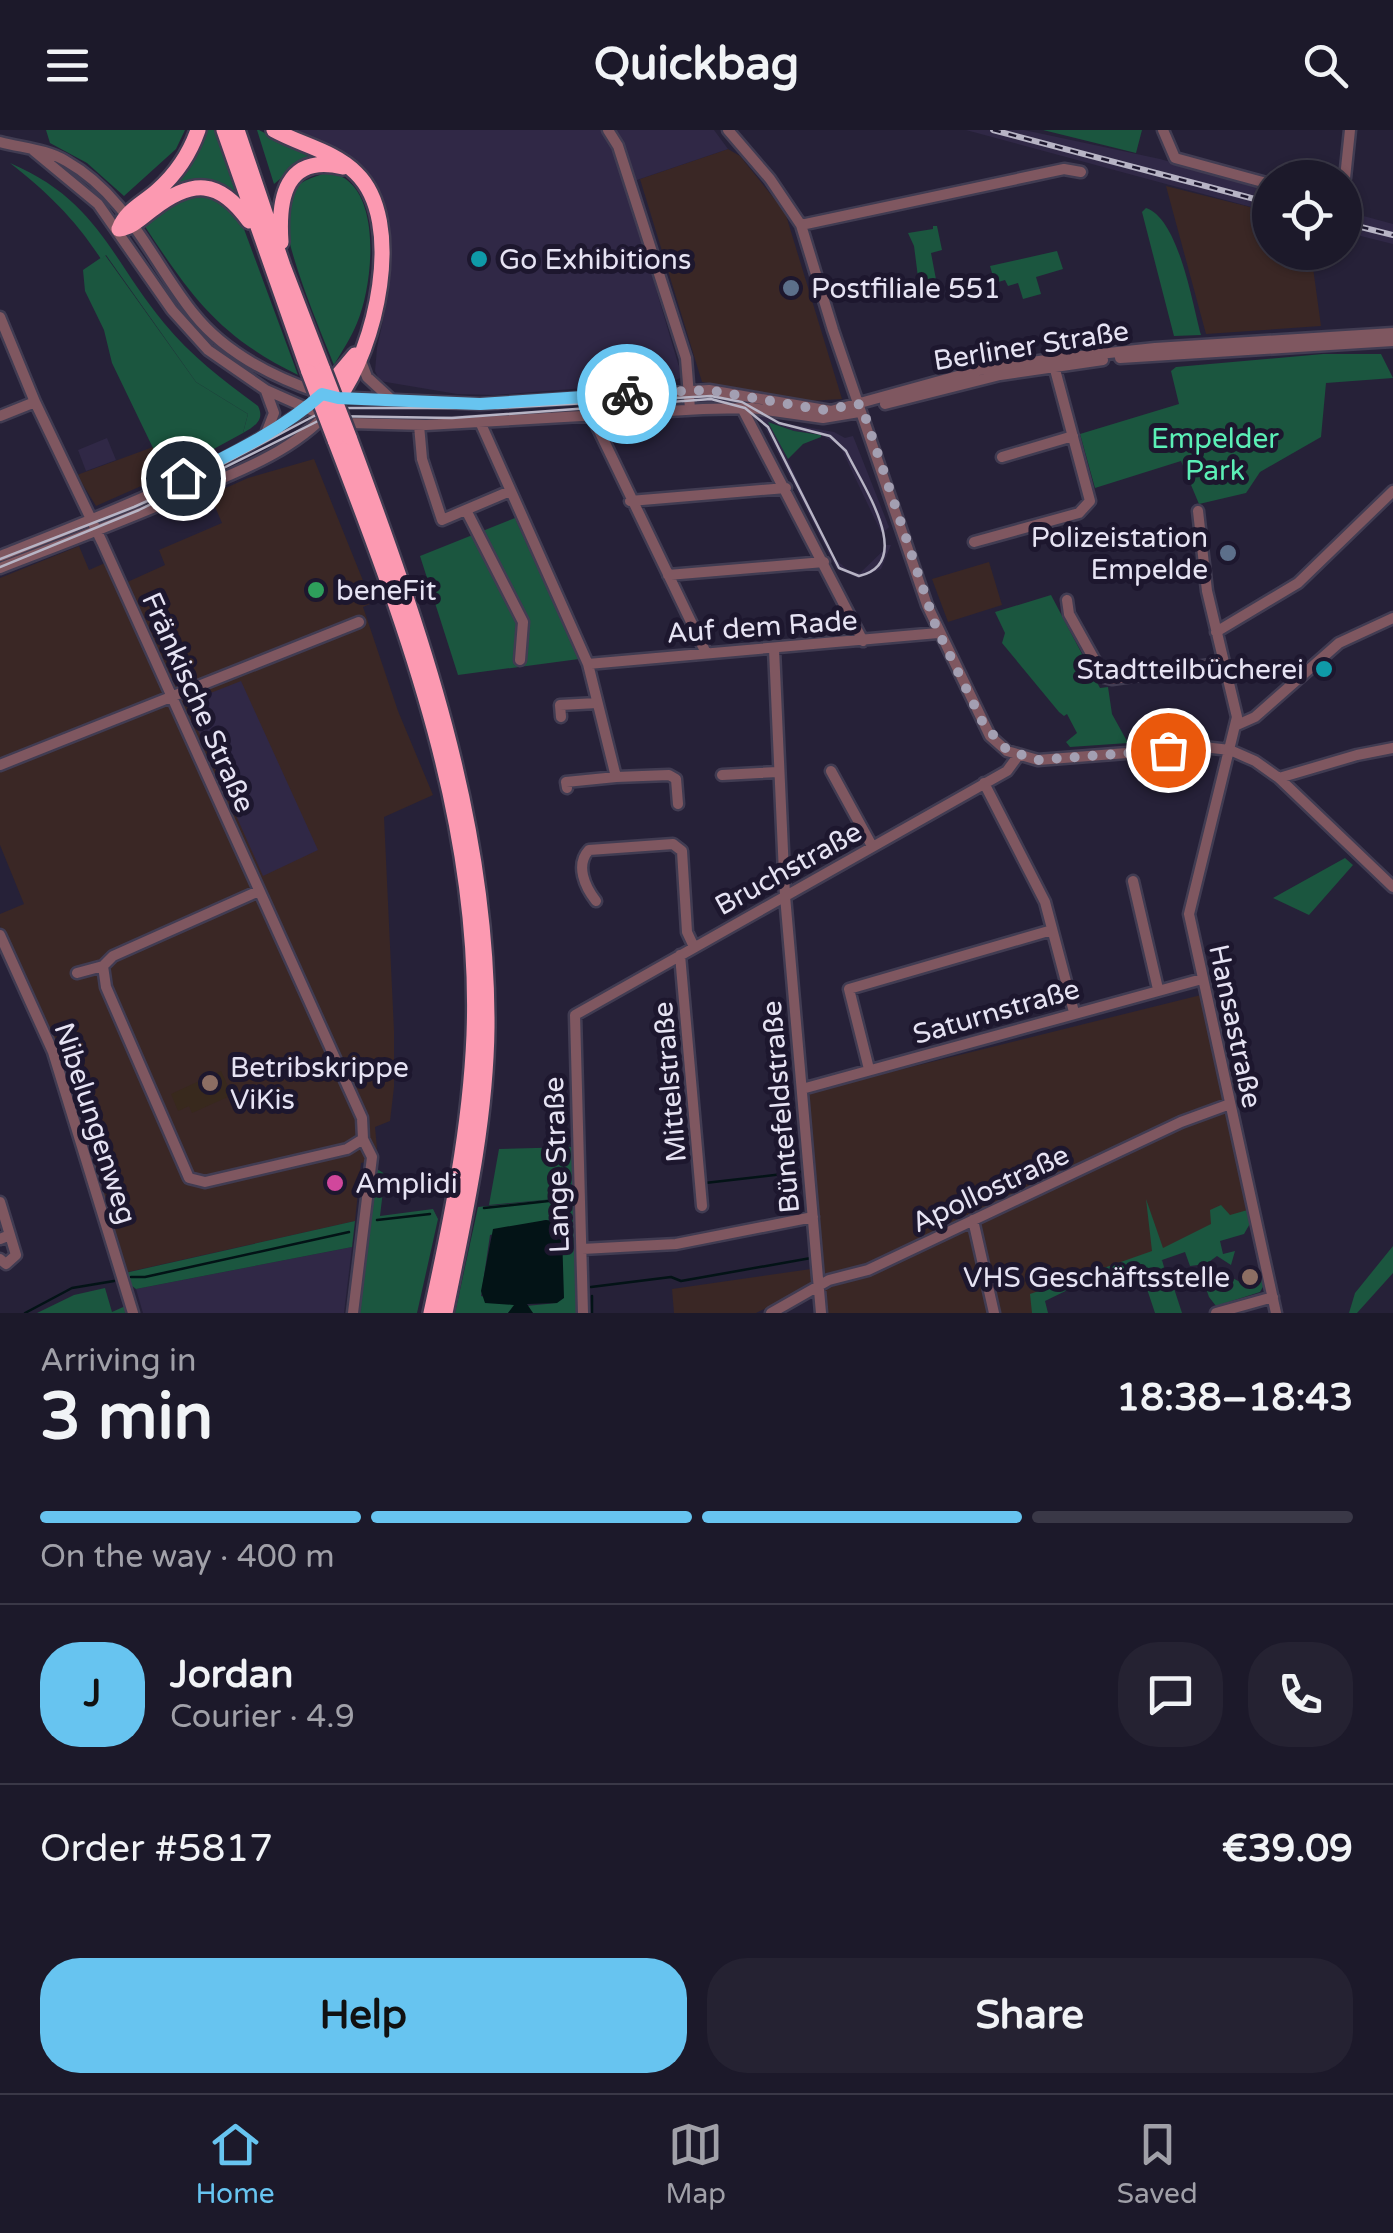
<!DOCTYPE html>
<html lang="en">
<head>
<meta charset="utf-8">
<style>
	:root { --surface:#1c192a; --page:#252232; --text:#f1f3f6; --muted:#a0a0a8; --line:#3a3847; --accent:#67c4f0 }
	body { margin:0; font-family:"Varela Round",sans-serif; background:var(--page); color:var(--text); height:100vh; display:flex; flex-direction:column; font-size:38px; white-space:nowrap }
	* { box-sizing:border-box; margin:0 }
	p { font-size:32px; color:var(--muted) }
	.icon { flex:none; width:55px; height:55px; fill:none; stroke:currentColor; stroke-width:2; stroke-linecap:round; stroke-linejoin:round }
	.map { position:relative; height:1183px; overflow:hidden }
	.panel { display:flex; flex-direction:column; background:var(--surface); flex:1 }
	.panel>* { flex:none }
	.tools { position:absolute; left:1252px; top:30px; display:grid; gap:20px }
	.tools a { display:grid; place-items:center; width:110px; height:110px; border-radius:50%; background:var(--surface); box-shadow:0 2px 8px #0004,0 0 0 2px var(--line); font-size:50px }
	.pin { position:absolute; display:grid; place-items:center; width:85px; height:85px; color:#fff; margin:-42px; border:5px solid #fff; border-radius:50%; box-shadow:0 2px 10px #0007 }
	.courier { position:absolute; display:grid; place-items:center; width:100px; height:100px; margin:-50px; border:8px solid #67c4f0; border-radius:50%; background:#fff; color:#222; box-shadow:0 2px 12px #0007 }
	.headline em { font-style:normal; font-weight:700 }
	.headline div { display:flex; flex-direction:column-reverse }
	.headline { display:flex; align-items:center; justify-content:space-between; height:170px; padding:0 40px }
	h1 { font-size:65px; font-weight:700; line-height:75px }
	.bar { display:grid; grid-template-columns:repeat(4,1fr); gap:15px 10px; align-content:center; height:120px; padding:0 40px }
	.bar i { height:12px; border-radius:8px; background:var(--line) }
	.bar .on { background:var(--accent) }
	.bar p { grid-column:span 4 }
	.line { display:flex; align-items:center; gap:25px; padding:0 40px; border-top:2px solid var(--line) }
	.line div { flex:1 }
	.round { display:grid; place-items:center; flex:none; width:105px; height:105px; border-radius:40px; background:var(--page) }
	.button { display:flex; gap:20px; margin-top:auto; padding:20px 40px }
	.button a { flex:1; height:115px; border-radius:40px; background:var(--accent); color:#111; font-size:40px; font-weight:700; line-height:115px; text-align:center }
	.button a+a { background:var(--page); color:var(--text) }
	header { display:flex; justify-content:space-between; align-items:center; height:130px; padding:0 40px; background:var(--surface); font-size:45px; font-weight:700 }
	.dock { display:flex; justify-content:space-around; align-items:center; height:140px; border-top:2px solid var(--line); background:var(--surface); font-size:28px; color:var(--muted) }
	.dock a { display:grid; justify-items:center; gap:5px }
	.dock .on { color:var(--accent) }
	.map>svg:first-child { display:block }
</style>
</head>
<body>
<header><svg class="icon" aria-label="menu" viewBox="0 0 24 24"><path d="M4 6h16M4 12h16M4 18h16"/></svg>Quickbag<svg class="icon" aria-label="search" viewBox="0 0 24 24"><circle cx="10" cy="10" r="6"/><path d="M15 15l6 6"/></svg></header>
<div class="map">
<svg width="1393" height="1183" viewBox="0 0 1393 1183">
	<rect width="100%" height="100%" fill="#262138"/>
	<!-- commercial -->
	<path fill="#3a2725" d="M728,19L740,26L785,82L842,269L809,271L702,252L640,49Z
		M1166,56L1270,82V122L1311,123L1321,196L1206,204Z
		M153,317L166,345L96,376L77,345Z
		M314,329L372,473L363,477L398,581L433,665L384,687L394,901V957L390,991L375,997L378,1029L361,1033L355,1091L128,1142L60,930L0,796V784L24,774L0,715V448L79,416L89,440L112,430L123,454L165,435L159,420L222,393L210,365L248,348Z
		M989,432L1002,475L948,492L932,449Z
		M1201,865L1253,1094L1038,1163L1044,1183H825L806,963Z
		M811,1139L812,1151L807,1158L756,1183H674L672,1159Z"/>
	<!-- built -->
	<path fill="#302846" d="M286,0H714L728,19L625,54L682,247L674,251L494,265L457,264L380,251L375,241L377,218L387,172L390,122L378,66Z
		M966,0H1024L1160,29L1270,60V82Z
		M1345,81L1393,94V114L1345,102Z
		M690,263L748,272L783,293L834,302L845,308L853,306L889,397L884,402H881L840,316L821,305L794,301L770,292L834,428L849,441L860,443L885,419L884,415H891L881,439L858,448L836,438L764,296L753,284L737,275L690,271Z
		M107,308L116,330L86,341L78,320Z
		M241,551L318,720L263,746L187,576L190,571Z
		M352,1117L344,1183H143L136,1159Z"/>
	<!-- education -->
	<path fill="#38291d" d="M221,941L232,965L192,983L189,976L178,981L171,964Z"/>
	<!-- green -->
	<path fill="#1b563f" d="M1043,0H1142L1136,23Z
		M1146,78C1179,89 1192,173 1201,205L1174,206L1142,82Z
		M933,96H937L942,120L931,123L938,160L928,162L924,148L918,147L914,116L908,103L933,99Z
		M1057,121L1063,139L1036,147L1041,164L1023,169L1018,153L1008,156L1005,150L995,153L990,136Z
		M105,125L196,252L248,284L243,303L166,345L112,233L104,200L85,161L83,140Z
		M1323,224H1381L1393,248L1326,253L1321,307L1260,342L1246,363L1199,374L1181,331L1095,358L1080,304L1179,274L1171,241L1176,237Z
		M768,292L794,301L821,305V307L803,314L788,329Z
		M515,388L579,529L458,545L420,426Z
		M1051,465L1100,558L1108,557L1112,584L1128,613L1070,617L1066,612L1077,603L1067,584L1064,586L1059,582L1002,513L1005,503L995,482Z
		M1345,728L1353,735L1309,785L1273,768Z
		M573,1017L575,1067L489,1075L499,1019Z
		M377,1039L385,1044L380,1086L433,1079L438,1089L417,1183H358Z
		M355,1091L352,1117L136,1159L128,1153L125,1143Z
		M1393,1116V1143L1357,1183H1349L1355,1163Z
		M1162,1130L1166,1144L1169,1143L1182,1183H1155L1141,1141L1148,1144Z
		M1206,1134L1242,1153L1253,1149L1252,1144L1262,1141L1264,1155L1260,1162L1216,1176L1209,1167L1198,1135Z
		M105,1158L112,1182L130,1174L132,1183H37L74,1165Z"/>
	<!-- forest -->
	<path fill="#1b5740" d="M46,0H185L176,19L124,66L87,33L50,13Z
		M204,0H215L237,67L168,58Z
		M257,0H259L312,28L293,38L274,54Z
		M10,33C98,71 109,126 164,193C191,226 224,251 258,276C265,290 255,296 243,303L248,284L196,252L106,125L101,129C75,89 47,62 10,33Z
		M325,43C333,44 341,45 347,50C381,76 372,158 357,193C351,208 342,221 334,235C322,204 274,95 287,69C295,52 309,49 325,43Z
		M188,58L234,72L298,245C216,205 189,163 140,89Z
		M575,1067L579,1183H533L526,1176L557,1173L556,1094L546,1090L490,1105L481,1166L514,1175V1177L508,1183H455L478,1077Z
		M1146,1069L1163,1118L1211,1094L1210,1080L1221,1075L1230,1085L1251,1079L1252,1090L1244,1104L1220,1111L1223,1124L1235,1121L1231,1135L1217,1126L1206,1134L1190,1136L1185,1122L1162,1130L1158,1140L1148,1144L1141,1141L1120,1148L1117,1143L1082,1153L1045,1171L1048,1183H1032L1030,1164L1152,1121Z"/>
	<!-- water -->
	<path fill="#031316" d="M546,1090L553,1091L562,1104L564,1168L557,1173L527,1174L533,1183H508L514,1175L485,1173L481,1161L493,1099Z"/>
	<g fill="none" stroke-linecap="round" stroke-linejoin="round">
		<!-- stream -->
		<path stroke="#031316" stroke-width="2.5" d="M705,1053L800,1042
			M484,1078L567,1069
			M377,1090L430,1084
			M131,1147H145L349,1102
			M591,1157L671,1147L681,1151L811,1128
			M592,1166V1183
			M25,1183L72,1158L114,1151"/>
		<!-- minor casing -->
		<g stroke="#413c52" stroke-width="15">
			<path id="minor" d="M608,0L618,16L686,228L690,279
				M728,0L770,49L801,95L833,200L927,475L990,606L1007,621L1038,630L1203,617L1230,620L1255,631L1279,648L1393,757
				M1163,0L1175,28L1270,54
				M0,12C22,18 46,19 66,31C128,66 152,132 194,184C225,223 271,246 317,262
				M34,21L98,74L172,180L208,220L266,260L320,284L350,293L426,295L703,279L752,278L823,288L859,282
				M1345,48L1350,0
				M801,95L1064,39L1081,42
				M0,187L35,272L102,412L362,988L363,1009
				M1120,228L1393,211
				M361,231L367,247L392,270
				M266,261L274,283L267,301
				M333,267L480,274L709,260L831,281L983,239L1053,229L1155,218L1393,203
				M885,274L1000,245L1103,230
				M742,278L863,511
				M0,286L35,272
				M592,286L706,523
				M481,294L588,534L616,647L669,645L676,649L678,674
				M419,295L422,329L442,390L510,361
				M1002,327L1073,306
				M630,371L786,358
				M466,380L523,492L520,530
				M1198,381L1207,461L1237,587L1189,784L1276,1183
				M974,412L1079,383L1090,371L1053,232
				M0,426C104,385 215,343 307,278
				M0,438C62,414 124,391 185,364C235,343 293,322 329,281
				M668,445L824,432
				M1067,470L1069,484L1104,547L1112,549L1224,533
				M1216,502L1298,453L1393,361
				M774,519L785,766L821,1183
				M588,534L938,503
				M561,587L560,575L597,573
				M1237,595L1255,587L1339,513L1393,488
				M0,635L359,492
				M831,641L872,716
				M722,645L778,642
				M1279,648L1357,625L1393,618
				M984,653L1045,772L1074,882
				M567,658L566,652L616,647
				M1133,751L1158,859
				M259,761L113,826L103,836L106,857L189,1048L205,1052L347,1019L363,1009
				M596,771C585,757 575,735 589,720L673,714L682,721L687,802L694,817
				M0,805L53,922L133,1183
				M680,825L702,1076
				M77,843L103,836
				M869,939L849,859L1052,800
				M802,959L1202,849
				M0,1072L10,1105
				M973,1090L994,1183
				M0,1109L10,1105L16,1125L6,1134L0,1129
				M582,1119L676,1114L813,1087
				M353,1183L372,1027L363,1009
				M583,1183L575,885L1007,641L1018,626
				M771,1183L829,1150L868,1140L1181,992L1230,974
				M1216,1183L1273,1167"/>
		</g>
		<!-- highway casing -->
		<g stroke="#413c52" stroke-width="20">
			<path id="highway" d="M224,0L309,242
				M237,0L283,136L323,240
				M274,0C301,15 334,21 356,43C406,91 375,220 338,268
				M119,99C133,97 142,87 153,79C192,49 219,49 249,91
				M119,99C126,80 144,73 158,60C177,43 190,23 198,0
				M281,112C278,69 285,23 343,37
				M322,264L355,225
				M349,307C420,499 488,690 487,897C486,994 464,1089 445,1183
				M335,310C408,500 482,698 474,905C470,1000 451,1091 431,1183"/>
		</g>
		<!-- minor -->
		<use href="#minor" stroke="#7f5760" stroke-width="10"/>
		<!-- highway -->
		<use href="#highway" stroke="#fc99b1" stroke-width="15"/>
		<!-- tram -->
		<path stroke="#b7b4c5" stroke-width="2.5" d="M0,429L134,377L185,354L314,286L341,278H498L711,266L742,272L779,293L830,306L846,321C861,353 917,433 859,446L839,438L768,297L745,278L711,269L452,288L328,286L139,380L0,437"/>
		<!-- rail casing -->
		<g stroke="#b7b4c5" stroke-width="6">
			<path id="rail" d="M993,0L1270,73
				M1345,93L1393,105"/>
		</g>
		<!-- rail -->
		<use href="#rail" stroke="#1d172e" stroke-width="2.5" stroke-dasharray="8" stroke-linecap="butt"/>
		<!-- highway-bridge casing -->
		<g stroke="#413c52" stroke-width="20" stroke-linecap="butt">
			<path id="highway-bridge" d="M323,240L349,307
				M309,242L335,310"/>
		</g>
		<!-- highway-bridge -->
		<use href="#highway-bridge" stroke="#fc99b1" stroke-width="15"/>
	</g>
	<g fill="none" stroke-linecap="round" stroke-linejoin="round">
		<!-- done -->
		<path stroke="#a39fb2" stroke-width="10" stroke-dasharray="0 18" d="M627,264L708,260L822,280L861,274L936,497L984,595L1007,620L1038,630L1168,620"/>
		<!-- route -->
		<path stroke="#67c4f0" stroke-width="12" d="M183,348C231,324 282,300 322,264L338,268L480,274L627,264"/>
	</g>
	<!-- markers -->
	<g fill="#0f9aa8" stroke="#1d172e" stroke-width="4">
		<circle cx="479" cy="129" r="10"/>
		<circle cx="1324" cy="539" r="10"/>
	</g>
	<g fill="#5c6f8a" stroke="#1d172e" stroke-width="4">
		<circle cx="791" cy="158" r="10"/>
		<circle cx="1228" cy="423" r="10"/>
	</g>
	<circle fill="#2e9e5b" stroke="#1d172e" stroke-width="4" cx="316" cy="460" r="10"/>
	<g fill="#8d6e63" stroke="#1d172e" stroke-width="4">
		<circle cx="210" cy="953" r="10"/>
		<circle cx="1250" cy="1147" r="10"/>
	</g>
	<circle fill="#d1479c" stroke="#1d172e" stroke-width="4" cx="335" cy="1053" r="10"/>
	<g text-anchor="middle" stroke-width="10" stroke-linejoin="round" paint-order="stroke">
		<!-- poi labels -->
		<g font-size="28" fill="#e6e3f3" stroke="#1d172e" text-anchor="start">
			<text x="499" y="139">Go Exhibitions</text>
			<text x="811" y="168">Postfiliale 551</text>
			<text x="1208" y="417" text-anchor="end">Polizeistation<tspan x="1208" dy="32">Empelde</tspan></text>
			<text x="336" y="470">beneFit</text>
			<text x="1304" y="549" text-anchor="end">Stadtteilbücherei</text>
			<text x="230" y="947">Betribskrippe<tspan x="230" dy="32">ViKis</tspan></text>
			<text x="355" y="1063">Amplidi</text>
			<text x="1230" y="1157" text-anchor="end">VHS Geschäftsstelle</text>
		</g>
		<!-- street labels -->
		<g font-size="28" fill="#e6e3f3" stroke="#1d172e">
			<text transform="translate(1031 215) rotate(-9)" y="10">Berliner Straße</text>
			<text transform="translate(762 496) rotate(-4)" y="10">Auf dem Rade</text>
			<text transform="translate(199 572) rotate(66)" y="10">Fränkische Straße</text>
			<text transform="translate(788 738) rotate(-29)" y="10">Bruchstraße</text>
			<text transform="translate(996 881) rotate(-16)" y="10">Saturnstraße</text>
			<text transform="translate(1236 896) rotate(78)" y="10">Hansastraße</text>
			<text transform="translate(669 952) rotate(-95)" y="10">Mittelstraße</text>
			<text transform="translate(780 977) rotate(-95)" y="10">Büntefeldstraße</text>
			<text transform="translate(96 993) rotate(72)" y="10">Nibelungenweg</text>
			<text transform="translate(556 1035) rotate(-92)" y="10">Lange Straße</text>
			<text transform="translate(990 1058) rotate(-25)" y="10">Apollostraße</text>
		</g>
		<!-- park labels -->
		<g font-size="28" fill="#5befb6" stroke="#1d172e">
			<text x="1215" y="318">Empelder<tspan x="1215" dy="32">Park</tspan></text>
		</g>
	</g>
</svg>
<div class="tools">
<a><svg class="icon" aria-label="locate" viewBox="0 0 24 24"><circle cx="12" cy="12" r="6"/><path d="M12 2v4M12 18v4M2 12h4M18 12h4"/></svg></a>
</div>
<div class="pin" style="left:1168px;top:620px;background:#ea580c"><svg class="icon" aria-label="bag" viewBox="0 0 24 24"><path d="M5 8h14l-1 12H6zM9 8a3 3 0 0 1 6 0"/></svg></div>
<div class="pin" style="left:183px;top:348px;background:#1f2937"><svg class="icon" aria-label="home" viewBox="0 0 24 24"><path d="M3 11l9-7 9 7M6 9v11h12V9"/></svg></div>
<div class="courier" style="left:627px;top:264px"><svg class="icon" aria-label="bike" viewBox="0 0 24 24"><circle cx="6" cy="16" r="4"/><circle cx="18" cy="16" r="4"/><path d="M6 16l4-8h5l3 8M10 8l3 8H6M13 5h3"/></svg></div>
</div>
<section class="panel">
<div class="headline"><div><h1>3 min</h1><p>Arriving in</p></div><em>18:38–18:43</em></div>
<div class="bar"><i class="on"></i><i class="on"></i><i class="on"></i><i></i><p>On the way · 400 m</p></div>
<div class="line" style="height:180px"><b class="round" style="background:var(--accent);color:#111">J</b><div><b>Jordan</b><p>Courier · 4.9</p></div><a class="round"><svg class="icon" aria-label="chat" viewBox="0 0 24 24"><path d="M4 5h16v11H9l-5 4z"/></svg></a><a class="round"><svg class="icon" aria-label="phone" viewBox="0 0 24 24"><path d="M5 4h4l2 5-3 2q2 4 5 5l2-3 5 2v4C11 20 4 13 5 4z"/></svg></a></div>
<div class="line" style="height:130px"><div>Order #5817</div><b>€39.09</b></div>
<div class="button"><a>Help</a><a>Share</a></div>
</section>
<nav class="dock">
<a class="on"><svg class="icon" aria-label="home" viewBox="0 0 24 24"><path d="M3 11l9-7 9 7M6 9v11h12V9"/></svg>Home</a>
<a><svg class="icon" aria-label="map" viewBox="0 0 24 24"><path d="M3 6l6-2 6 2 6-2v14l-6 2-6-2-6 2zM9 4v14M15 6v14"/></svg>Map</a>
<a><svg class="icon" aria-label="saved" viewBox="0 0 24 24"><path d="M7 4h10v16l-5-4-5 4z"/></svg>Saved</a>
</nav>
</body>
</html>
